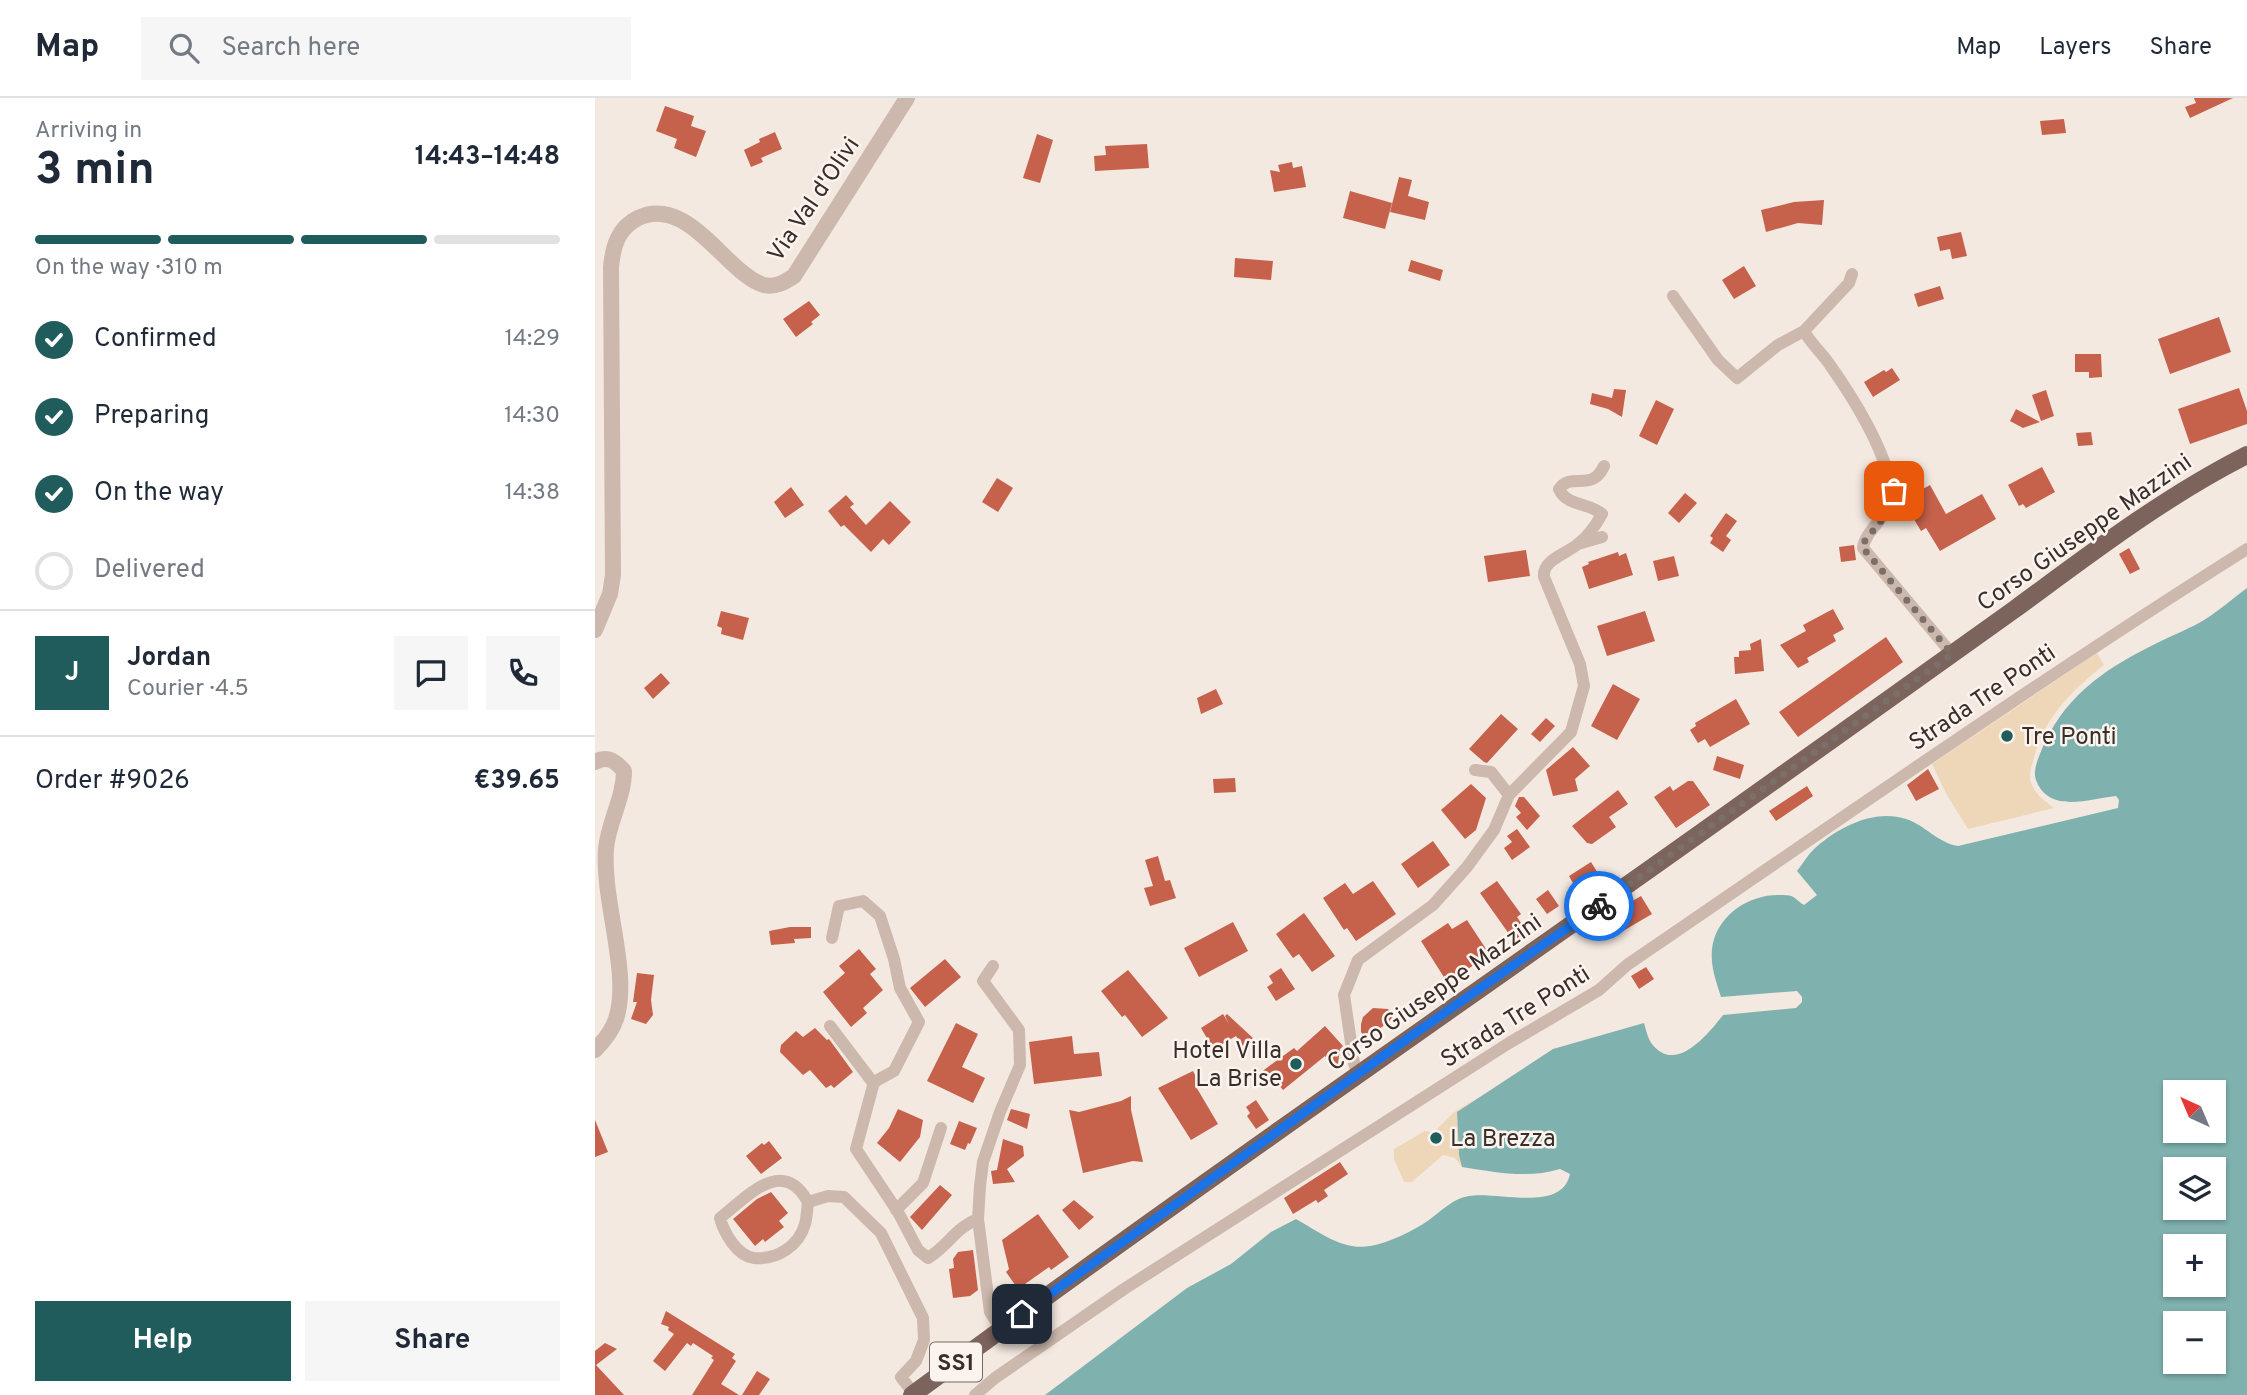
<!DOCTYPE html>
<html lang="en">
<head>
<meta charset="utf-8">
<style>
	:root { --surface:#fff; --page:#f6f6f7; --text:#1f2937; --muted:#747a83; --line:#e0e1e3; --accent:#205c5c }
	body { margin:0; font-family:Overpass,sans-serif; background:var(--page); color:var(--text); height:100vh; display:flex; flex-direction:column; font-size:26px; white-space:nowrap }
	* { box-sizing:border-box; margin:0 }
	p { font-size:23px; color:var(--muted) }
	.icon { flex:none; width:38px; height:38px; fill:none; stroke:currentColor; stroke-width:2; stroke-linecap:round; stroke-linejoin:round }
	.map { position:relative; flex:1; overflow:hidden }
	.panel { display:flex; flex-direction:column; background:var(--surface); width:595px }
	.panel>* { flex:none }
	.needle { width:46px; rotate:316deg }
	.buttons { position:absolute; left:1568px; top:982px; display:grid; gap:14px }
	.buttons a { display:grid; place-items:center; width:63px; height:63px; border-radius:0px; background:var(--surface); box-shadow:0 2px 5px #0004; font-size:35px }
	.pin { position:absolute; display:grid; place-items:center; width:60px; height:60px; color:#fff; margin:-30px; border-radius:14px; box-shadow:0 4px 10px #0006 }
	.courier { position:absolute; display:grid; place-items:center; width:70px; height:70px; margin:-35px; border:5px solid #1a73e8; border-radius:50%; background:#fff; color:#222; box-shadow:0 2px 9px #0007 }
	.summary em { font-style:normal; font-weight:700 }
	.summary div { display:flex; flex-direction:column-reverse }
	.summary { display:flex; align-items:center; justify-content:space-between; height:119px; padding:0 35px }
	h1 { font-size:46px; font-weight:700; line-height:52px }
	.bar { display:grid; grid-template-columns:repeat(4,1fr); gap:10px 7px; align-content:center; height:84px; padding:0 35px }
	.bar i { height:9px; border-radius:5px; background:var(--line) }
	.bar .active { background:var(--accent) }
	.bar p { grid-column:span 4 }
	.line { display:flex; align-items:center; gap:18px; padding:0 35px; border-top:2px solid var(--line) }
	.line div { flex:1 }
	.round { display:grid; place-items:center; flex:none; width:74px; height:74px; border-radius:0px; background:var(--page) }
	ol { padding:0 35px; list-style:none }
	li { display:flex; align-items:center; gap:21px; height:77px }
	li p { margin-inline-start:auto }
	li .icon { padding:7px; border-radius:50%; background:var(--accent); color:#fff; stroke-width:4 }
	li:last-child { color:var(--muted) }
	li i { width:38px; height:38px; border:4px solid var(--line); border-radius:50% }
	.primary-button { display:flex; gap:14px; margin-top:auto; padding:14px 35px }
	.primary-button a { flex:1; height:80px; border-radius:0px; background:var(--accent); color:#fff; font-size:28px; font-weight:700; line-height:80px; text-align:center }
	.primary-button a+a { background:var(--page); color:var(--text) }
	header { display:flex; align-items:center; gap:42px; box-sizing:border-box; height:98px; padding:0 35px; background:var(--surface); border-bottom:2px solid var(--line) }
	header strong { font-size:33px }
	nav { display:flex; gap:38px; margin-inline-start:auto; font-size:24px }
	.search { width:490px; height:63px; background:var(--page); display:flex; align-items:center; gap:18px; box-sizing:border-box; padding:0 24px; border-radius:0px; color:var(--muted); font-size:26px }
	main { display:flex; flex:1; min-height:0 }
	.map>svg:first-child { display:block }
</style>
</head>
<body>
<header>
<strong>Map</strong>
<div class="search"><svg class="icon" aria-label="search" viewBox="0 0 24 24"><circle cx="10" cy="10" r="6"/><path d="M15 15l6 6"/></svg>Search here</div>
<nav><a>Map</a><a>Layers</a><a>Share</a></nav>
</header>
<main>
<section class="panel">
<div class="summary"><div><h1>3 min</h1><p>Arriving in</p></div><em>14:43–14:48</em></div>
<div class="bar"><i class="active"></i><i class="active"></i><i class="active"></i><i></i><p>On the way · 310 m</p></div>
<ol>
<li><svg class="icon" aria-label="check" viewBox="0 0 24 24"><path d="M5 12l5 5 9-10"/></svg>Confirmed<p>14:29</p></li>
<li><svg class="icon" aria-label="check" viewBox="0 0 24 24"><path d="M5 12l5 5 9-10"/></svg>Preparing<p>14:30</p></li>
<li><svg class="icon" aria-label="check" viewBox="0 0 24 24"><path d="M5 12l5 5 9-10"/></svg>On the way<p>14:38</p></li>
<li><i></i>Delivered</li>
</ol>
<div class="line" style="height:126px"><b class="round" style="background:var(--accent);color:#fff">J</b><div><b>Jordan</b><p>Courier · 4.5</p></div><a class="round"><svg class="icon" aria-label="chat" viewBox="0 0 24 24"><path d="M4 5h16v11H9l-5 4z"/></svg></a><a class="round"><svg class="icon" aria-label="phone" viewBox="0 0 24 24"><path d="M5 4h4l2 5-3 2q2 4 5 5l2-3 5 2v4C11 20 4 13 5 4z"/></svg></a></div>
<div class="line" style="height:91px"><div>Order #9026</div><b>€39.65</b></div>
<div class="primary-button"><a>Help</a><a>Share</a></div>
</section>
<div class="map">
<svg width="1652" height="1297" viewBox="0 0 1652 1297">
	<rect width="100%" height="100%" fill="#f3e9e0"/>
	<!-- sand -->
	<path fill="#eed7b8" d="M1502,555L1509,567C1478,591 1448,621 1439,660C1437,667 1434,675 1435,681C1438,695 1449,702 1459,710L1373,731L1352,697L1337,666Z
		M885,998L862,1014L864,1057L867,1069L860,1060L848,1057L817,1084H809L799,1061V1051L830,1033L839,1034L858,1015Z"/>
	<!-- water -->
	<path fill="#7fb1af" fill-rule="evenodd" d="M1652,490V1297H450L592,1190L636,1166L676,1134L701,1121C724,1134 748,1153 775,1148C794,1145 818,1133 834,1122C846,1113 859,1100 874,1098C903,1093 967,1115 975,1076L965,1071C933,1081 899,1074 867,1069L864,1057L862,1014L958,951L1049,925C1051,932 1053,941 1057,946C1081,977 1114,935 1128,917L1201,910L1207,904V899L1202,893L1126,899C1120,880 1114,864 1118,845C1125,815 1156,796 1185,797C1186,797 1195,797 1196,798C1200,799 1205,805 1209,807L1222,797L1202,773C1207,767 1212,758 1218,752C1241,730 1279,710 1311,721C1330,727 1343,745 1363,748L1523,710L1524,702L1521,698C1493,701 1454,716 1441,682C1437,672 1445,656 1449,646C1474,593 1515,568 1566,543C1580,536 1596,530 1609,522C1624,513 1638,500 1652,490ZM1619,994V1032H1580V994ZM1619,1071V1110H1580V1071ZM1580,1148H1619V1186H1580ZM1580,1225H1619V1264H1580Z"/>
	<!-- building -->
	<path fill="#c6614c" d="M1599,0H1638L1595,20L1590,9L1601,5Z
		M70,8L99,18L96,28L111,33L101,59L79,50L82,41L61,33Z
		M1469,21L1471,35L1447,37L1445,23Z
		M180,34L187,51L166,60L168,64L156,69L149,52L165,44L164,41Z
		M442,36L458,42L445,85L428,80Z
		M552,46L554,70L500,73L499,58L511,57L510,48Z
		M697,64L698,70L707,68L711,89L679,94L675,72L685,74L683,67Z
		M804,79L817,82L813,98L834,104L830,122L795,114Z
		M755,93L797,105L790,131L748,120Z
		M1229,102L1227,127L1203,125L1171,134L1166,112L1199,104Z
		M1366,134L1372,158L1357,161L1355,151L1345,153L1342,139Z
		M640,160L678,163L676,182L639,179Z
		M816,162L848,172L845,183L813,173Z
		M1149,168L1161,188L1139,201L1127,182Z
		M1345,188L1349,201L1323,209L1319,196Z
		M214,203L225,217L216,224L218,226L201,239L188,221Z
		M1624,219L1636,254L1575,276L1563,241Z
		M1480,256H1506L1507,279L1494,280V274H1480Z
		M1297,270L1305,282L1278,299L1269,284L1289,272L1291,274Z
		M1644,290L1652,313V326L1595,346L1583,311Z
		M1019,291L1031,292L1027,319L1013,311L995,306L997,295L1017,300Z
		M1451,292L1459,318L1446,323L1437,297Z
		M1061,302L1079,311L1062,347L1044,338Z
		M1421,311L1445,324L1428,330L1415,323Z
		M1496,334L1498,347L1483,348L1481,335Z
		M1447,369L1460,394L1431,410L1428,406L1424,408L1413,387Z
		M402,380L418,390L403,414L387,404Z
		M1335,387L1351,416L1387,396L1401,421L1345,453L1331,430L1326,433L1314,413L1321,399L1319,396Z
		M196,389L209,407L190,420L179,404Z
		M1090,395L1102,405L1084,425L1073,415Z
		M251,397L259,406L255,409L271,427L295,403L316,424L294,447L288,441L276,454L249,427L246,429L233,413Z
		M1131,415L1142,423L1131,438L1136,442L1128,454L1115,445L1118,440L1115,438Z
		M1259,447L1261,462L1246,464L1244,449Z
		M1534,450L1545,471L1535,476L1524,456Z
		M931,452L935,478L893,484L889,458Z
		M1023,454L1024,458L1031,455L1038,477L994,491L987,469L994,466L993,464Z
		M1079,458L1084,478L1063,483L1058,463Z
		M1238,511L1249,531L1238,537L1241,543L1212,560L1214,564L1203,570L1185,547L1211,533L1208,527Z
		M126,513L154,520L148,542L126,536L127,530L122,528Z
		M1050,513L1060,543L1012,558L1002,528Z
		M1291,539L1308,564L1203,639L1184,614Z
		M1166,541L1169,573L1140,576L1139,559H1144V553L1156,552L1155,546Z
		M66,575L75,585L58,601L49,590Z
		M1018,586L1045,601L1022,642L996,628Z
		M621,591L628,606L606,616L602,600Z
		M1141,601L1155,626L1115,649L1110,641L1103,645L1095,632L1101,628L1100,625Z
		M906,616L923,631L892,665L889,664L874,651Z
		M951,620L960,628L945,644L936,636Z
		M978,649L995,668L980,681L983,693L958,698L951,672Z
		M1122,658L1149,667L1145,681L1118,672Z
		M1333,671L1344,691L1321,703L1312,687Z
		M640,680L641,694L619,695L618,681Z
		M1093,683H1098L1115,707L1081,730L1059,699L1075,688L1078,693Z
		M876,686L891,700L881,732L870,741L846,712Z
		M1212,688L1218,698L1181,723L1174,713Z
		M1023,692L1033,706L1014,719L1021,729L997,746L992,745L977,728Z
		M924,699H929L945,718L932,732L921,719L926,715L920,708Z
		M922,731L935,749L917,762L909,750L917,744L912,738Z
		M838,743L855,767L823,790L806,766Z
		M563,758L570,783L575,782L581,800L555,808L549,790L558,788L550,762Z
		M996,764L1009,785L986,799L974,778Z
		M778,783L801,816L761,843L752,830L749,832L728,800L750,785L758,796Z
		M902,783L926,816L922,819L932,834L919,843L885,795Z
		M953,792L964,808L952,816L941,801Z
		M1046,798L1057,816L1028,833L1021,821L1038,811L1034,805Z
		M709,815L740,858L717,874L704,856L698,860L681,836Z
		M872,822L895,857L852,884L826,843L853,825L857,831Z
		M638,824L653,853L604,879L589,850Z
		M195,829H216V840L199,841L200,845L176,847L174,833Z
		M264,851L281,871L275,876L288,892L268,910L272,915L256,929L228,894L250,875L244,868Z
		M350,861L366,879L330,909L315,890Z
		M1051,869L1059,881L1044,891L1036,878Z
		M686,870L700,891L681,903L672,889L678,885L674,878Z
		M533,872L573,920L547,939L530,917L527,919L506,893Z
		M42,875L59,877L56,902L58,917L51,926L36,921L42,904H38Z
		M778,910L793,911L800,919L771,941L766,934V926L768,919Z
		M628,916L634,926L630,918L632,916L658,940L649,950L641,938L619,951L617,949L606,930Z
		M361,925L383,936L367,969L390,980L378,1005L332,983Z
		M730,928L748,948L745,951L742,973L730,958L688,992L678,980L670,986L662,977L699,950L702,953Z
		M220,930L232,942L234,941L258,974L239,990L236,987L231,990L215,972L208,977L185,954L186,947L201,933L208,939Z
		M477,938L479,956L504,954L507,978L439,986L434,944Z
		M598,973L604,985L600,987L623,1026L596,1042L563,990Z
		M536,998V1012L548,1064L538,1063L488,1075L474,1012L484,1014L526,1003Z
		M661,1002L674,1022L661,1031L652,1018L655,1015L651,1009Z
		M303,1011L328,1022L325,1039L305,1064L282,1045L294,1030Z
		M416,1011L435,1016L432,1031L412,1022Z
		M0,1022L13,1054L0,1059Z
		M364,1023L382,1030L375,1046L373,1045L370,1052L355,1046Z
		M408,1041L428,1048L429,1058L412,1071L420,1084L398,1086L396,1073L402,1072Z
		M174,1043L187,1060L166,1076L151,1058L167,1045L169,1047Z
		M745,1064L753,1076L729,1092L733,1098L723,1105L721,1102L698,1116L689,1100Z
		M345,1087L357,1097L327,1132L315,1119Z
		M176,1094L193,1115L184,1123L189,1129L170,1144L168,1141L160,1148L138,1121L162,1101Z
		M479,1102L499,1119L484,1132L467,1112Z
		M443,1116L474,1159L456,1172L454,1169L423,1191L411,1174L414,1171L407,1142Z
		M378,1152L383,1192L375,1198L358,1200L354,1171L359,1170L358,1161L363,1154Z
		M71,1213L140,1256L137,1260L141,1263L126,1286L144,1297H97L119,1262L116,1260L118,1258L98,1245L96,1248L92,1245L70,1273L58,1263L79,1236L73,1232L74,1229L66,1226Z
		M10,1245L22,1251L1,1267L29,1297H0V1253Z
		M162,1273L175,1281L164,1297H147Z"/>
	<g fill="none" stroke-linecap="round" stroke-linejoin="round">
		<!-- minor -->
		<path stroke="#ccb8ac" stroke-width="12" d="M1078,198L1123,262L1142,280L1183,247L1209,233L1254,185L1257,176
			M1209,233C1216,246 1227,255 1235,267C1259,301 1282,338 1294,378C1295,382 1299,389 1299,393C1298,416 1270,431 1268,450L1357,556
			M983,446L1007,439
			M880,672L896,674L914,697
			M237,840L244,808L268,803L285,818L299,861L305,890L324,924L299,973L279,984L261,1051L303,1114L323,1152L333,1160C353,1148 361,1129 383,1121
			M398,868L388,883L424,932L425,967L405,1014L388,1064L385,1088L383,1121L395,1214L406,1231
			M235,928L279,986
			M763,977L759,965L749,897L763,862L838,807L872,769L899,732L914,697L976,634L989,588L985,566L949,479C947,462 971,456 983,446C992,439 1001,427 1007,416C994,404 972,409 964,391C976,373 997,395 1009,368
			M213,1104C187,1057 151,1100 125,1120C129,1135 142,1158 159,1160C182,1162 204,1148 210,1126C212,1119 212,1111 213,1104L233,1098L249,1099L286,1135L328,1220L329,1242L321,1263L306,1279L319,1296
			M301,1112L328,1085L346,1030
			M380,1297L400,1280L529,1191L914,945L1004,892L1032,867C1237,727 1441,584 1652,451"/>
		<!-- tertiary -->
		<path stroke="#ccb8ac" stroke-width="16" d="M0,532L15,496L18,477L16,169C18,148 23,130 43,120C94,96 131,176 169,187C180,190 190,184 199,178L312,0
			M0,664C12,657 21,663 29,673C29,700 13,725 11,751C7,803 36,876 21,921C17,933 9,943 0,952"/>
		<!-- primary -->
		<path stroke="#7c645c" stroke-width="18" d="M317,1297C594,1092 879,897 1159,697C1246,635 1333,574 1420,511C1495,456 1569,399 1652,357"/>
	</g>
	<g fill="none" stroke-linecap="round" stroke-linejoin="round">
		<!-- done -->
		<path stroke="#7b6f6a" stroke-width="7" stroke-dasharray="0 12.6" d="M1004,808L1357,556L1268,450L1269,444L1289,419L1299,393"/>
		<!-- route -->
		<path stroke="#1a73e8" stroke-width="9" d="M427,1216L819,936L1004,808"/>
	</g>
	<!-- markers -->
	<g fill="#205c5c" stroke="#fbf3ed" stroke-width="2.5">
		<circle cx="1412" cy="638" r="7"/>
		<circle cx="701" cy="966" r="7"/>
		<circle cx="841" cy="1040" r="7"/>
	</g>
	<g text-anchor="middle" stroke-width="5" stroke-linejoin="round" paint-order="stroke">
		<!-- shield labels -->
		<rect fill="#fbf3ed" stroke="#746965" stroke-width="2" x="335" y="1244.5" width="52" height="39" rx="5"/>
		<g font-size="23" font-weight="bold" fill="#3a2e2b">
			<text x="361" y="1272">SS1</text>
		</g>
		<!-- street labels -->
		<g font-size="24" fill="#3a2e2b" stroke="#fbf3ed">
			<text transform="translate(218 101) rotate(-56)" y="8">Via Val d'Olivi</text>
			<text transform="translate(1489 434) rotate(-35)" y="8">Corso Giuseppe Mazzini</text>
			<text transform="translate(1387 599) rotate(-34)" y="8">Strada Tre Ponti</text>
			<text transform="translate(839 894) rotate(-35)" y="8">Corso Giuseppe Mazzini</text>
			<text transform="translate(920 918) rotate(-32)" y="8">Strada Tre Ponti</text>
		</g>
		<!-- poi labels -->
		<g font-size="24" fill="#3a2e2b" stroke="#fbf3ed" text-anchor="start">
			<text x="1426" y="646">Tre Ponti</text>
			<text x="687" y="960" text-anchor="end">Hotel Villa<tspan x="687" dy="28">La Brise</tspan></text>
			<text x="855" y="1048">La Brezza</text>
		</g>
	</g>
</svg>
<div class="buttons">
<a><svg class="needle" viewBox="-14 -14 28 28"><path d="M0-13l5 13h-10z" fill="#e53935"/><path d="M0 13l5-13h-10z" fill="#747a83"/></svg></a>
<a><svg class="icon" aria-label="layers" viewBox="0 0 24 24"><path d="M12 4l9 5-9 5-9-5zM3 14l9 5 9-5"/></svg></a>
<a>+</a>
<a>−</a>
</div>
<div class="pin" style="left:1299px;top:393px;background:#ea580c"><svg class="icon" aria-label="bag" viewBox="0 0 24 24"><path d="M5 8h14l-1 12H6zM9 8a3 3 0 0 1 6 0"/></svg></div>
<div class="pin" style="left:427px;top:1216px;background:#1f2937"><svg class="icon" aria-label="home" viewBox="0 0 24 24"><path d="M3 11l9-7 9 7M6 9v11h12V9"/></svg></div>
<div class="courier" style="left:1004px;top:808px"><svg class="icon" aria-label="bike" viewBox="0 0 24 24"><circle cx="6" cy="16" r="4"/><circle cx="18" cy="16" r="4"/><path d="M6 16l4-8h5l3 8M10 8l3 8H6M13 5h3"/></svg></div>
</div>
</main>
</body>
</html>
